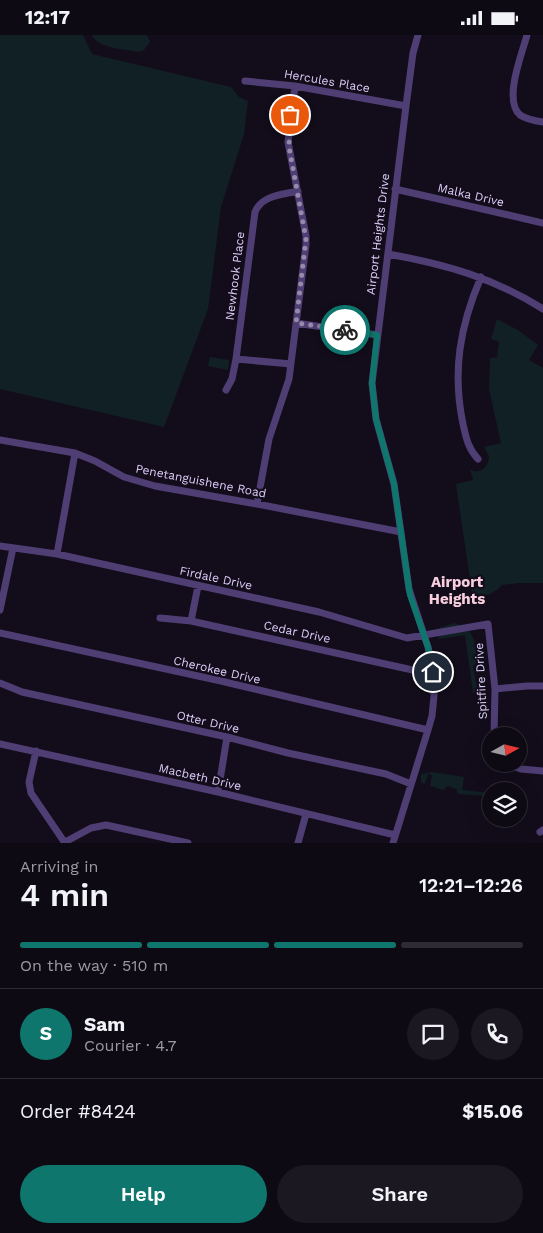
<!DOCTYPE html>
<html lang="en">
<head>
<meta charset="utf-8">
<style>
	:root { --surface:#0e0a14; --page:#1c1822; --text:#f1f3f6; --muted:#9b9aa0; --line:#2e2b34; --accent:#0f766e }
	body { margin:0; font-family:"Work Sans",sans-serif; background:var(--page); color:var(--text); height:100vh; display:flex; flex-direction:column; font-size:19px; white-space:nowrap }
	* { box-sizing:border-box; margin:0 }
	p { font-size:16px; color:var(--muted) }
	.icon { flex:none; width:28px; height:28px; fill:none; stroke:currentColor; stroke-width:2; stroke-linecap:round; stroke-linejoin:round }
	.map { position:relative; height:808px; overflow:hidden }
	.drawer { display:flex; flex-direction:column; background:var(--surface); flex:1 }
	.drawer>* { flex:none }
	.needle { width:32px; rotate:82deg }
	.fabs { position:absolute; left:482px; top:692px; display:grid; gap:10px }
	.fabs a { display:grid; place-items:center; width:45px; height:45px; border-radius:50%; background:var(--surface); box-shadow:0 5px 20px #0002,0 0 0 1px var(--line); font-size:25px }
	.pin { position:absolute; display:grid; place-items:center; width:42px; height:42px; color:#fff; margin:-21px; border:2px solid #fff; border-radius:50%; box-shadow:0 1px 5px #0007 }
	.courier { position:absolute; display:grid; place-items:center; width:50px; height:50px; margin:-25px; border:4px solid #0f766e; border-radius:50%; background:#fff; color:#222; box-shadow:0 1px 6px #0007 }
	.summary em { font-style:normal; font-weight:600 }
	.summary div { display:flex; flex-direction:column-reverse }
	.summary { display:flex; align-items:center; justify-content:space-between; height:85px; padding:0 20px }
	h1 { font-size:32px; font-weight:600; line-height:38px }
	.bar { display:grid; grid-template-columns:repeat(4,1fr); gap:8px 5px; align-content:center; height:60px; padding:0 20px }
	.bar i { height:6px; border-radius:4px; background:var(--line) }
	.bar .active { background:var(--accent) }
	.bar p { grid-column:span 4 }
	.line { display:flex; align-items:center; gap:12px; padding:0 20px; border-top:1px solid var(--line) }
	.line div { flex:1 }
	.round { display:grid; place-items:center; flex:none; width:52px; height:52px; border-radius:26px; background:var(--page) }
	.primary-button { display:flex; gap:10px; margin-top:auto; padding:10px 20px }
	.primary-button a { flex:1; height:58px; border-radius:30px; background:var(--accent); color:#fff; font-size:20px; font-weight:600; line-height:58px; text-align:center }
	.primary-button a+a { background:var(--page); color:var(--text) }
	.status { display:flex; justify-content:space-between; align-items:center; height:35px; padding:0 25px; background:var(--surface); direction:ltr }
	.status svg { height:14px; fill:currentColor }
	.map>svg:first-child { display:block }
</style>
</head>
<body>
<div class="status"><b>12:17</b><svg viewBox="0 0 49 12"><path d="M0 12V9h3v3zM5 12V6h3v6zM10 12V3h3v9zM15 12V0h3v12zM26 1h20v11H26zM47 4h2v5h-2z"/></svg></div>
<div class="map">
<svg width="543" height="808" viewBox="0 0 543 808">
	<rect width="100%" height="100%" fill="#130d1b"/>
	<!-- green -->
	<path fill="#112024" d="M0,0H83L92,19L231,52L239,62L248,66L244,99L221,172L208,274L164,392L0,354Z
		M92,0H147L150,7L144,15L139,17C125,14 98,14 92,0Z
		M497,284L518,295L538,310L529,325L543,333V548H519L502,550L497,555L488,560L472,558L456,449L473,445L470,434C480,441 489,431 489,421L484,412L501,408L489,354L490,323H497L499,307L491,304Z
		M210,322L229,325L228,335L208,331Z
		M454,588C475,594 474,605 478,625L473,632L478,657L473,658L465,600L439,604L436,594Z
		M432,737L464,742L462,755L491,758V761L459,759L457,758V754L447,751L444,755L430,751L432,740L428,739L425,749L421,747V739Z"/>
	<g fill="none" stroke-linecap="round" stroke-linejoin="round">
		<!-- stream -->
		<path stroke="#0e1233" stroke-width="1" d="M538,315L543,324"/>
		<!-- minor -->
		<path stroke="#4e3e74" stroke-width="7" d="M527,0C522,19 503,65 520,80C526,84 536,86 543,87
			M245,46L295,51L406,71
			M395,154L543,188
			M388,219C445,229 494,243 543,274
			M296,288L377,300
			M236,324L291,329
			M226,355L232,344L236,324L255,177C262,160 282,160 298,156
			M0,405L75,418L95,426L124,442L155,451L257,469L401,497
			M478,424C468,414 466,402 463,389C452,336 460,291 481,242
			M257,469L269,404L289,344L306,210V201L288,107L295,51
			M0,511L57,519L319,577L407,603L488,589L495,654L494,701
			M57,519L75,418
			M198,551L191,586L417,636L433,637
			M0,575L13,513
			M160,583L191,586
			M0,598L221,646L428,695
			M0,648L22,657L227,702L288,718L386,739L411,749
			M495,654L527,651H543
			M0,709L218,757L395,800
			M36,716L29,747L31,758L65,808
			M506,729L521,734L543,736
			M218,757L227,702
			M540,797L543,795
			M65,807L91,793L106,790L188,808
			M298,808L306,779
			M393,808L428,695L432,681L434,661L432,629L428,612L409,554L394,449L376,384L372,348L406,71L413,18L418,0"/>
	</g>
	<g fill="none" stroke-linecap="round" stroke-linejoin="round">
		<!-- done -->
		<path stroke="#968aab" stroke-width="5" stroke-dasharray="0 9" d="M290,80L289,112L306,204L296,288L345,295"/>
		<!-- route -->
		<path stroke="#0f766e" stroke-width="6" d="M345,295L377,300L372,348L376,384L394,449L410,560L428,612L433,637"/>
	</g>
	<g text-anchor="middle" stroke-width="4.5" stroke-linejoin="round" paint-order="stroke">
		<!-- street labels -->
		<g font-size="12" fill="#ddcdf9" stroke="#130d1b">
			<text transform="translate(327 46) rotate(10)" y="4">Hercules Place</text>
			<text transform="translate(471 160) rotate(13)" y="4">Malka Drive</text>
			<text transform="translate(378 199) rotate(-83)" y="4">Airport Heights Drive</text>
			<text transform="translate(235 241) rotate(-83)" y="4">Newhook Place</text>
			<text transform="translate(201 446) rotate(11)" y="4">Penetanguishene Road</text>
			<text transform="translate(216 543) rotate(12)" y="4">Firdale Drive</text>
			<text transform="translate(297 597) rotate(12)" y="4">Cedar Drive</text>
			<text transform="translate(217 635) rotate(13)" y="4">Cherokee Drive</text>
			<text transform="translate(481 646) rotate(-93)" y="4">Spitfire Drive</text>
			<text transform="translate(208 687) rotate(13)" y="4">Otter Drive</text>
			<text transform="translate(200 742) rotate(13)" y="4">Macbeth Drive</text>
		</g>
		<!-- quarter labels -->
		<g font-size="15" font-weight="bold" fill="#f9cfdf" stroke="#130d1b">
			<text x="457" y="552">Airport<tspan x="457" dy="17">Heights</tspan></text>
		</g>
	</g>
</svg>
<div class="fabs">
<a><svg class="needle" viewBox="-14 -14 28 28"><path d="M0-13l5 13h-10z" fill="#e53935"/><path d="M0 13l5-13h-10z" fill="#9b9aa0"/></svg></a>
<a><svg class="icon" aria-label="layers" viewBox="0 0 24 24"><path d="M12 4l9 5-9 5-9-5zM3 14l9 5 9-5"/></svg></a>
</div>
<div class="pin" style="left:290px;top:80px;background:#ea580c"><svg class="icon" aria-label="bag" viewBox="0 0 24 24"><path d="M5 8h14l-1 12H6zM9 8a3 3 0 0 1 6 0"/></svg></div>
<div class="pin" style="left:433px;top:637px;background:#1f2937"><svg class="icon" aria-label="home" viewBox="0 0 24 24"><path d="M3 11l9-7 9 7M6 9v11h12V9"/></svg></div>
<div class="courier" style="left:345px;top:295px"><svg class="icon" aria-label="bike" viewBox="0 0 24 24"><circle cx="6" cy="16" r="4"/><circle cx="18" cy="16" r="4"/><path d="M6 16l4-8h5l3 8M10 8l3 8H6M13 5h3"/></svg></div>
</div>
<section class="drawer">
<div class="summary"><div><h1>4 min</h1><p>Arriving in</p></div><em>12:21–12:26</em></div>
<div class="bar"><i class="active"></i><i class="active"></i><i class="active"></i><i></i><p>On the way · 510 m</p></div>
<div class="line" style="height:90px"><b class="round" style="background:var(--accent);color:#fff">S</b><div><b>Sam</b><p>Courier · 4.7</p></div><a class="round"><svg class="icon" aria-label="chat" viewBox="0 0 24 24"><path d="M4 5h16v11H9l-5 4z"/></svg></a><a class="round"><svg class="icon" aria-label="phone" viewBox="0 0 24 24"><path d="M5 4h4l2 5-3 2q2 4 5 5l2-3 5 2v4C11 20 4 13 5 4z"/></svg></a></div>
<div class="line" style="height:65px"><div>Order #8424</div><b>$15.06</b></div>
<div class="primary-button"><a>Help</a><a>Share</a></div>
</section>
</body>
</html>
